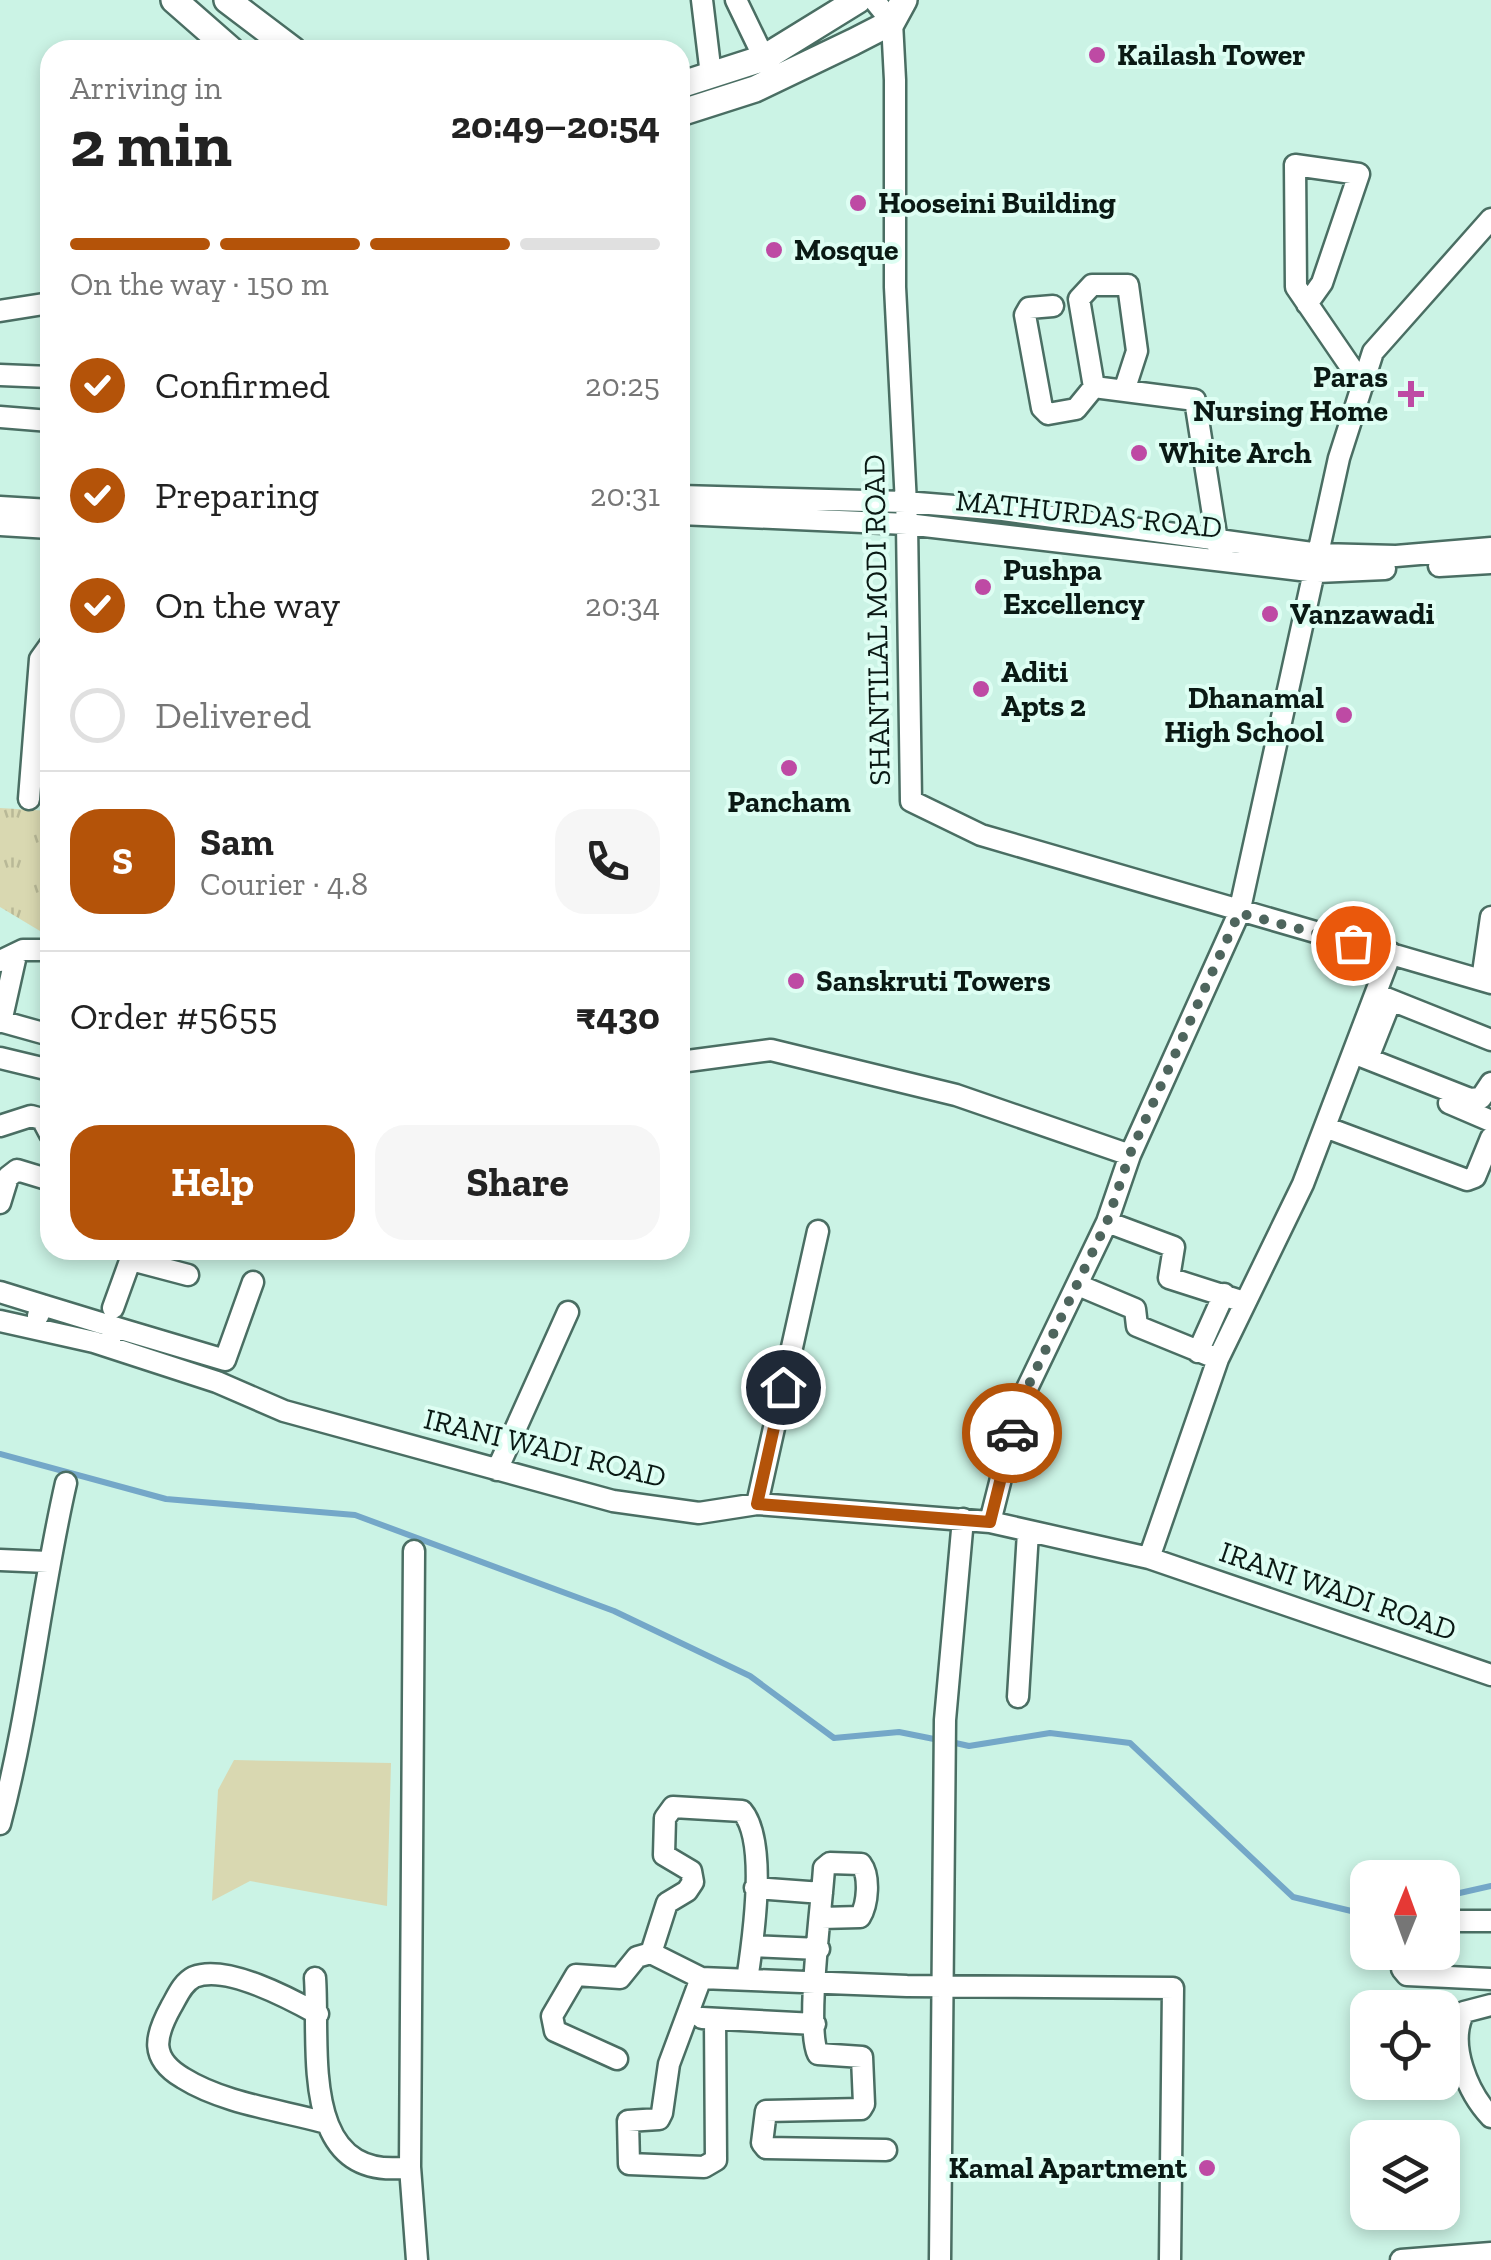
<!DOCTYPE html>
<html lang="en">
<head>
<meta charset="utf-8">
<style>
	:root { --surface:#fff; --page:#f6f6f6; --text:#222; --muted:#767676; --line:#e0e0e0; --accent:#b45309 }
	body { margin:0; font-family:"Zilla Slab",serif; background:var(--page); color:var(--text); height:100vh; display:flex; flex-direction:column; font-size:38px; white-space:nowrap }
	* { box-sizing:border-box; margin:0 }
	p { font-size:32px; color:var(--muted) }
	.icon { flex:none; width:55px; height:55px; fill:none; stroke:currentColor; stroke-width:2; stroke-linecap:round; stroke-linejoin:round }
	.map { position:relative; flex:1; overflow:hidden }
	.panel { position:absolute; left:40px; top:40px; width:650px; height:1220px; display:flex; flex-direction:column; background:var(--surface); border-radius:30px; box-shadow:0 5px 15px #0003 }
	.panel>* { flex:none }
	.needle { width:65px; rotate:1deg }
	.controls { position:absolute; left:1350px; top:1860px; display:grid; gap:20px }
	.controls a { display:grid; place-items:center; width:110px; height:110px; border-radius:20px; background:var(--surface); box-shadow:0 5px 15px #0003; font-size:50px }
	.pin { position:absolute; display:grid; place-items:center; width:85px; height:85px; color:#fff; margin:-42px; border:5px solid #fff; border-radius:50%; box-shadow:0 2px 10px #0007 }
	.courier { position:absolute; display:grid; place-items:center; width:100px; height:100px; margin:-50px; border:8px solid #b45309; border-radius:50%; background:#fff; color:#222; box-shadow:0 2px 12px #0007 }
	.headline em { font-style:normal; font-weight:700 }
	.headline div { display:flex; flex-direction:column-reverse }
	.headline { display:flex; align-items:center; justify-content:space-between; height:170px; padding:0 30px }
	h1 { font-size:65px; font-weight:700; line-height:75px }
	.bar { display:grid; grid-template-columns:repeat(4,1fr); gap:15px 10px; align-content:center; height:120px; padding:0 30px }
	.bar i { height:12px; border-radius:8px; background:var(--line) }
	.bar .current { background:var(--accent) }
	.bar p { grid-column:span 4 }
	.line { display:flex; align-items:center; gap:25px; padding:0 30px; border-top:2px solid var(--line) }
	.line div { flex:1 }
	.round { display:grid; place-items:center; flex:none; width:105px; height:105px; border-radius:30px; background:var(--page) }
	ol { padding:0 30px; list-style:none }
	li { display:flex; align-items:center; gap:30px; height:110px }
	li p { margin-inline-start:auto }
	li .icon { padding:10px; border-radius:50%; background:var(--accent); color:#fff; stroke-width:4 }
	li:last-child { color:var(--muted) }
	li i { width:55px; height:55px; border:5px solid var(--line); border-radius:50% }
	.action { display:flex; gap:20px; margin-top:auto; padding:20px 30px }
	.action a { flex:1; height:115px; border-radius:30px; background:var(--accent); color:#fff; font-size:40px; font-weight:700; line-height:115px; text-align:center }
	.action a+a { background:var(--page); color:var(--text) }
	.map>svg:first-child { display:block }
</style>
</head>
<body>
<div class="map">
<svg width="1491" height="2260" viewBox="0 0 1491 2260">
	<defs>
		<pattern id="park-tufts" width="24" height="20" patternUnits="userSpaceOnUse" patternTransform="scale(2.5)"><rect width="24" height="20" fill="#d9d8b1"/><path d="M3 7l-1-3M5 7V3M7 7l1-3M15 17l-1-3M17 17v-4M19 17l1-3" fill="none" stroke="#b9b997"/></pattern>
	</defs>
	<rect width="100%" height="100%" fill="#cbf3e5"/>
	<!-- grass -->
	<path fill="#d9d8b1" d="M234,1760L391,1763L387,1906L250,1881L212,1901L218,1790Z"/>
	<!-- park -->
	<path fill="url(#park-tufts)" d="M0,808L50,811V896L40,931L0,907Z"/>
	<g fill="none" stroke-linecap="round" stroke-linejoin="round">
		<!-- stream -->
		<path stroke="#74a7c8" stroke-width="6" d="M0,1454L166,1499L355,1515L614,1611L750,1676L834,1738L899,1732L939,1740
			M951,1742L969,1746L1050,1733L1130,1743L1293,1897L1368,1915
			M1442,1897L1491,1886"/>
		<!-- minor casing -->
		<g stroke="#4a6e63" stroke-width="25">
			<path id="minor" d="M702,0L711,75
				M736,0L764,58
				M874,0L892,22L895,80V287L907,524L911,801L981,835L1491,983
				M1307,304L1322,283L1359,174L1295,165L1296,287L1363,385
				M1053,306L1029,308L1025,315L1042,408L1048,414L1076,409L1094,387
				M0,311L50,303
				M0,375L50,377
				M1125,388L1137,351L1128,285H1092L1079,299L1094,387L1195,400L1218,547
				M0,417L50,421
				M680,496L905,502L1003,510L1319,554L1396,556L1491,548
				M0,507L50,510
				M680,514L907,524L1317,572L1385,569
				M0,525L50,528
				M1439,566L1491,563
				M29,799L40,659L50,645
				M0,961L23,950H50
				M1482,980L1491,917
				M1376,994L1491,1040
				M0,1021L50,1035
				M1,1022L16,955
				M1353,1053L1470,1099L1481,1098L1491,1083
				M0,1058L50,1070
				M1368,1058L1391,1000
				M680,1062L771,1050L956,1095L1130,1155
				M1449,1103L1491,1121
				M0,1126L31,1116L42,1119L50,1134
				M1325,1127L1467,1180L1475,1177L1491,1138
				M0,1203L8,1177L17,1170L50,1180
				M1107,1222L1174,1247L1169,1278L1244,1302
				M131,1260L188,1275
				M1078,1285L1135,1309L1137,1326L1218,1359
				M0,1292L42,1305L38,1316
				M42,1305L114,1327L110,1339
				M113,1308L134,1250
				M0,1321L94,1342L217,1382L284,1411L613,1501L699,1513L757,1504L990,1522L1149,1558L1491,1675
				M114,1327L225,1360L253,1282
				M1198,1352L1224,1294
				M497,1470L568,1312
				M757,1504L818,1231
				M990,1522L1020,1403L1107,1222L1130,1155L1239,913L1339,458L1373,352L1491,219
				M414,1551L410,2167L417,2260
				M1149,1558L1218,1359L1303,1184L1391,953
				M0,1560L48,1562
				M1018,1697L1028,1532
				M0,1824C30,1711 40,1596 66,1483
				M755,1888L822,1893
				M821,1918L860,1917C868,1904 870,1876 861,1864L830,1863L824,1868C822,1904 805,2028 818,2054L862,2057L864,2104L861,2109L766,2111L762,2143L766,2148L886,2150
				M1442,1921H1491
				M752,1946L819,1949
				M1402,1952V1969L1407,1975L1491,1979
				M651,1953L667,1903L687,1891L693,1882L691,1871L664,1855L665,1818L673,1807L742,1811C768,1841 753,1941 747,1980
				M315,1978C320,2050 298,2183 410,2167
				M701,1978L669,2064L662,2113L659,2119L628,2121L629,2164L704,2167L716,2160L715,2019
				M1491,2005L1464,2012C1447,2044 1468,2093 1491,2117
				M318,2014C291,1999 226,1964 194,1977C182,1983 177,1997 171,2007C155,2036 149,2058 183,2078C223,2103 279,2110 323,2122
				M702,2018L815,2024
				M617,2059L555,2031L552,2016L576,1975L620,1978L637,1957L651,1953L701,1978L907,1986L1173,1988L1170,2260
				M940,2260L945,1720L963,1519
				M1401,2260L1491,2253"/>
		</g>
		<!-- major casing -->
		<g stroke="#4a6e63" stroke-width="30">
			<path id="major" d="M174,0L231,50
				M227,0L293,50
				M680,85L764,58L858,0
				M680,113L755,89L853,42L892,22L904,0"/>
		</g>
		<!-- minor -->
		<use href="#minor" stroke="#fff" stroke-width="20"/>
		<!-- major -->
		<use href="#major" stroke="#fff" stroke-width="25"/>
	</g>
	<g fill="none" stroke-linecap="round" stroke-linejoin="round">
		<!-- done -->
		<path stroke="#4e655d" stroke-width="10" stroke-dasharray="0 18" d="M1012,1433L1020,1403L1107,1222L1130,1154L1239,913L1353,943"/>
		<!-- route -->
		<path stroke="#b45309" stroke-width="12" d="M783,1387L757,1504L990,1522L1012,1433"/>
	</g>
	<!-- markers -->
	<g fill="#be4aa4" stroke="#defef3" stroke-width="4">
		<circle cx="1097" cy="55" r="10"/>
		<circle cx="858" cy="203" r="10"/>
		<circle cx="774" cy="250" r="10"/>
		<path d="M1406 379h10v10h10v10h-10v10h-10v-10h-10v-10h10z"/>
		<circle cx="1139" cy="453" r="10"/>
		<circle cx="983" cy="587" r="10"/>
		<circle cx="1270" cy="614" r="10"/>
		<circle cx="981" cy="689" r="10"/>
		<circle cx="1344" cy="715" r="10"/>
		<circle cx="789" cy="768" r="10"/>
		<circle cx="796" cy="981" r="10"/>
		<circle cx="1207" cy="2168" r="10"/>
	</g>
	<g text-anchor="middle" stroke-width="8" stroke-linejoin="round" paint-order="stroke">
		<!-- poi labels -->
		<g font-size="30" font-weight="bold" fill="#0a1914" stroke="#defef3" text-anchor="start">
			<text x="1117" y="65">Kailash Tower</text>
			<text x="878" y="213">Hooseini Building</text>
			<text x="794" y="260">Mosque</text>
			<text x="1388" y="387" text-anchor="end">Paras<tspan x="1388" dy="34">Nursing Home</tspan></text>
			<text x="1159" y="463">White Arch</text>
			<text x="1003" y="580">Pushpa<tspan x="1003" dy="34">Excellency</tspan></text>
			<text x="1290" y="624">Vanzawadi</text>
			<text x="1001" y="682">Aditi<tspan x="1001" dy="34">Apts 2</tspan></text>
			<text x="1324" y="708" text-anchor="end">Dhanamal<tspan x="1324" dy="34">High School</tspan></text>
			<text x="789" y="812" text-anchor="middle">Pancham</text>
			<text x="816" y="991">Sanskruti Towers</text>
			<text x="1187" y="2178" text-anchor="end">Kamal Apartment</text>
		</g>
		<!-- street labels -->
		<g font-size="30" fill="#0a1914" stroke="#defef3">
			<text transform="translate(1089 514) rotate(6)" y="10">MATHURDAS ROAD</text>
			<text transform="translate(877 620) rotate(-91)" y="10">SHANTILAL MODI ROAD</text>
			<text transform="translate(545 1448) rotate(14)" y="10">IRANI WADI ROAD</text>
			<text transform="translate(1338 1591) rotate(19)" y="10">IRANI WADI ROAD</text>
		</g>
	</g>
</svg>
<div class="controls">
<a><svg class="needle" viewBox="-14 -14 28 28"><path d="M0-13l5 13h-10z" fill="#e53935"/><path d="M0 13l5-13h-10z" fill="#767676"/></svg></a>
<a><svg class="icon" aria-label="locate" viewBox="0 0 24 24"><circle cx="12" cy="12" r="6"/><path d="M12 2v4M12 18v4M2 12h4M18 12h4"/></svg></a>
<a><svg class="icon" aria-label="layers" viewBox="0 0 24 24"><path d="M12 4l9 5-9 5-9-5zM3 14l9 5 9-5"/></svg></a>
</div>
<div class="pin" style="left:1353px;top:943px;background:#ea580c"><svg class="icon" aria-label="bag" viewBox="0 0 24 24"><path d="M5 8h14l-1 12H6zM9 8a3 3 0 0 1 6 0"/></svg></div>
<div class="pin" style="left:783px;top:1387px;background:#1f2937"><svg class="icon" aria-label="home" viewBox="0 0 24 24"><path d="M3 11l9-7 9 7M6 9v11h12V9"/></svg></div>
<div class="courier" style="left:1012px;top:1433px"><svg class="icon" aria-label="car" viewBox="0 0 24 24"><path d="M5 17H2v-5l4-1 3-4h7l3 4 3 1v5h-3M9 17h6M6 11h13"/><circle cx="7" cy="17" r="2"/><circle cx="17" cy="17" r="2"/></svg></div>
<section class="panel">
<div class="headline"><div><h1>2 min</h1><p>Arriving in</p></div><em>20:49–20:54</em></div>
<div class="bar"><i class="current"></i><i class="current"></i><i class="current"></i><i></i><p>On the way · 150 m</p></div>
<ol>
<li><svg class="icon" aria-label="check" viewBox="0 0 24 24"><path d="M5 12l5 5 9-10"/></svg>Confirmed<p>20:25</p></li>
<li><svg class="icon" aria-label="check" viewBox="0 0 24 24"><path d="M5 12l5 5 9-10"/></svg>Preparing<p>20:31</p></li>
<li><svg class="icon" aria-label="check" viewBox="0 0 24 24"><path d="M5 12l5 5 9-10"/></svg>On the way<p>20:34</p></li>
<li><i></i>Delivered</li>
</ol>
<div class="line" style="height:180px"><b class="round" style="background:var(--accent);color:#fff">S</b><div><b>Sam</b><p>Courier · 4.8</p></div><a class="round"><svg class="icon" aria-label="phone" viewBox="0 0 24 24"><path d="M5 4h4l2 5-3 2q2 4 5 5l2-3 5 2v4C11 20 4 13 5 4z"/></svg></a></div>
<div class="line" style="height:130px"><div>Order #5655</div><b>₹430</b></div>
<div class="action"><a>Help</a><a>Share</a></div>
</section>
</div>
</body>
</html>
